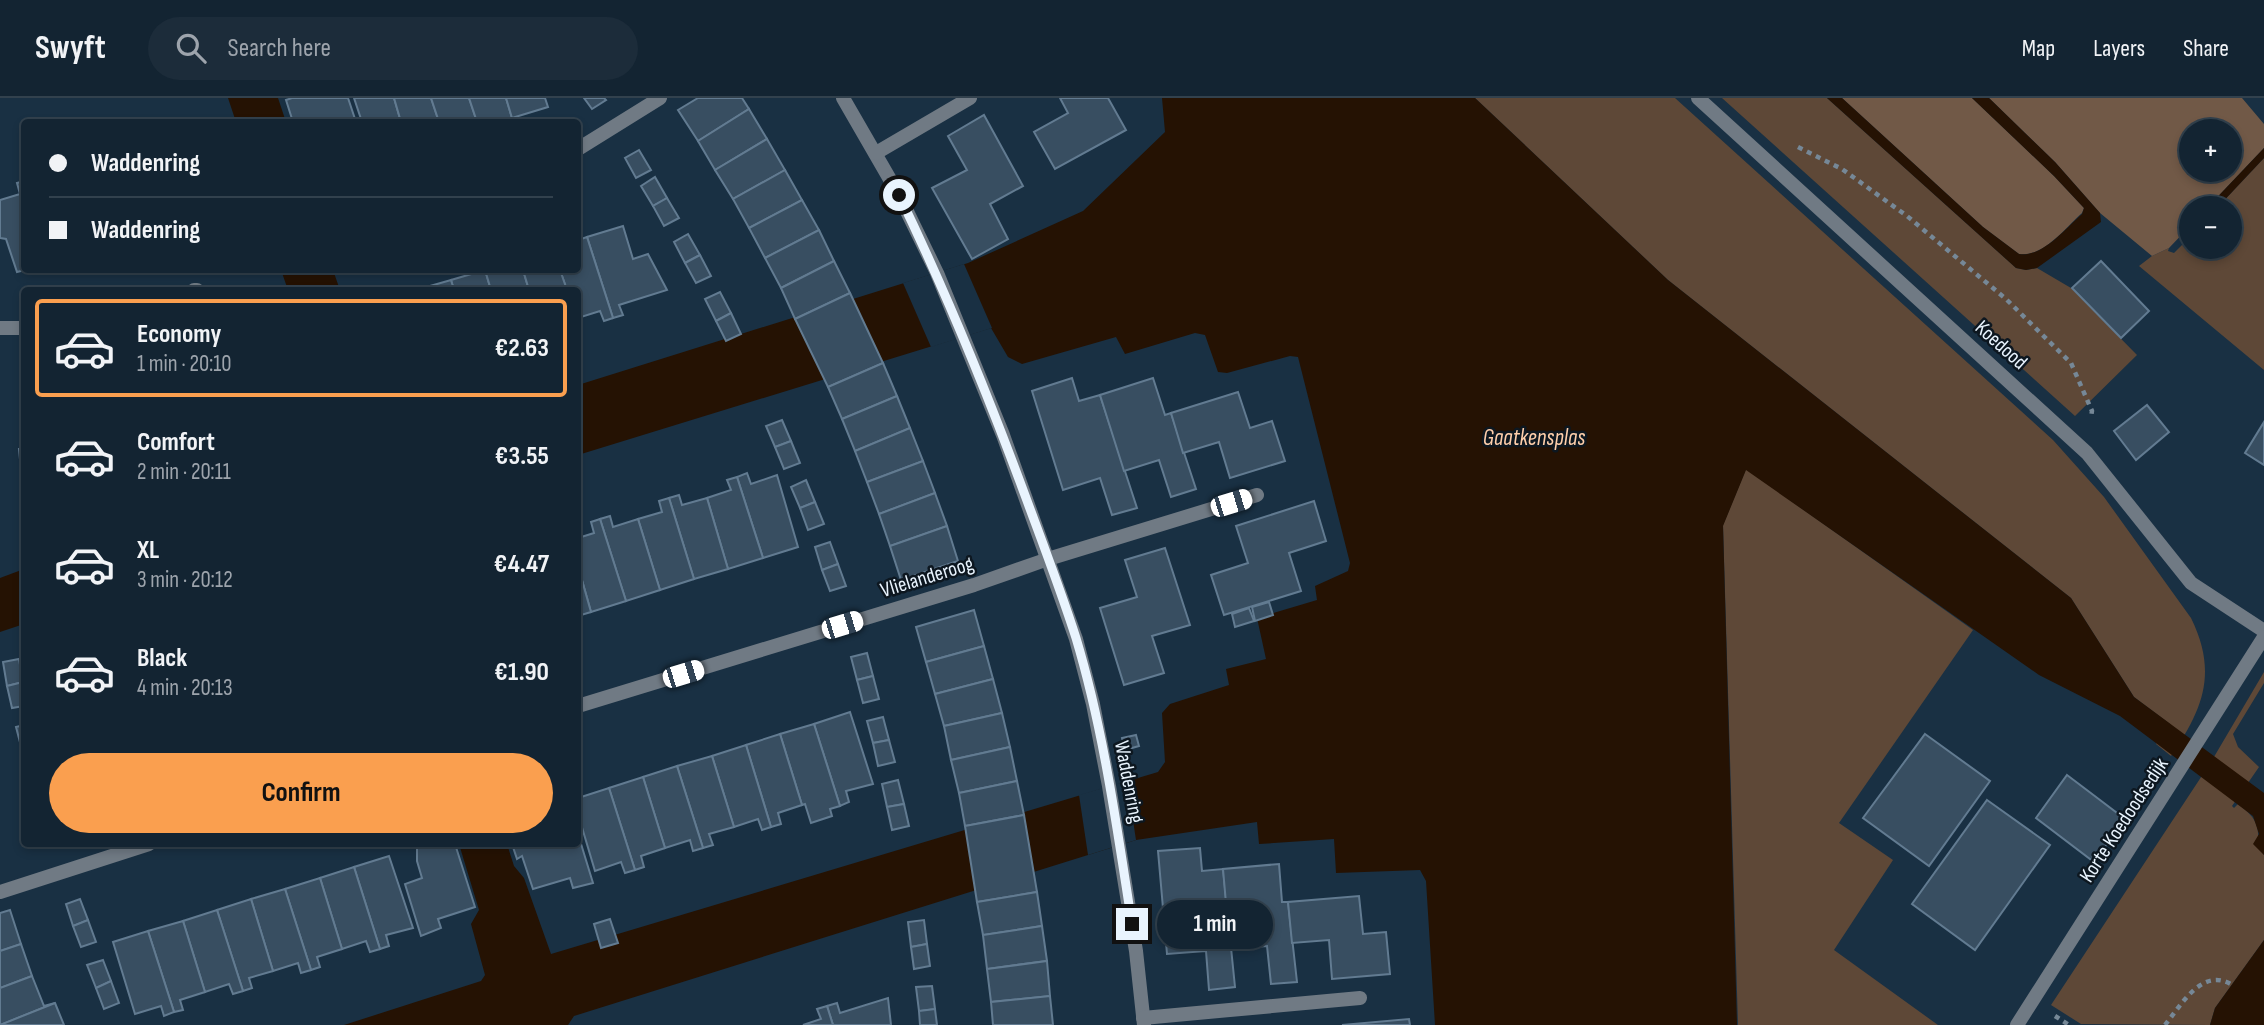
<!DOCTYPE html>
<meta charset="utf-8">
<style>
body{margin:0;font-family:"Sofia Sans Condensed",sans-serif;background:#1c2c3a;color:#f1f3f6;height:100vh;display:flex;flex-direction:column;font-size:26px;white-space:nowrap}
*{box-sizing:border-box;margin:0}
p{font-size:23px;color:#9da4ac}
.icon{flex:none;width:38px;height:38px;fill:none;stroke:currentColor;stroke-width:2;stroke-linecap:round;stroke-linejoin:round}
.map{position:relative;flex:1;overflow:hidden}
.panel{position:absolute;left:21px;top:189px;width:560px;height:560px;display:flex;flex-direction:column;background:#132432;border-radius:7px;box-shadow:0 4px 10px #0003,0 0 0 2px #32414d}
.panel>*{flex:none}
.hud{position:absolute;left:21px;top:21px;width:560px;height:154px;border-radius:7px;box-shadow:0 4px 10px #0003,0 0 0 2px #32414d;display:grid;align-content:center;height:154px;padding:0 28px;background:#132432}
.buttons{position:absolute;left:2179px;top:21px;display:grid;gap:14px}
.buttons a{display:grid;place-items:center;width:63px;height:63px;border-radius:50%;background:#132432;box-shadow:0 4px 10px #0003,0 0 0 2px #32414d;font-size:35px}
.end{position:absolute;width:32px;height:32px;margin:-16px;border:9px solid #e9f4fe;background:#111;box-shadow:0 0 0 4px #111}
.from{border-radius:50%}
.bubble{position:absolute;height:49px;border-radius:24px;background:#132432;box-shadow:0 4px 10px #0003,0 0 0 2px #32414d;font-size:23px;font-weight:700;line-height:49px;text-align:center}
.car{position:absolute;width:21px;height:42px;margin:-21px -10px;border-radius:9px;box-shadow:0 0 5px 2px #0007;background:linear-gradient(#fff 24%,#345 0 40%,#fff 0 76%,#345 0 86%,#fff 0)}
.hud b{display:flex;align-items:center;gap:24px;height:66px;font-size:26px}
.hud b+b{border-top:2px solid #32414d}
.hud i{width:18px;height:18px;background:#f1f3f6}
ul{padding:12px 0 0;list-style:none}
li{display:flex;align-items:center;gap:21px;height:98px;margin:0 14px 10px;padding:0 14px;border:4px solid transparent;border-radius:7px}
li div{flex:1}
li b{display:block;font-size:26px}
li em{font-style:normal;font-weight:700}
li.on{border-color:#fa9f4f}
li>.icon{width:63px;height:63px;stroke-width:1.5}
.primary-button{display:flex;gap:14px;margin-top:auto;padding:14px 28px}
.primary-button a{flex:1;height:80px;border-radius:42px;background:#fa9f4f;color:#111;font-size:28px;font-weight:700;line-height:80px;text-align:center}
header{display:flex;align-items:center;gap:42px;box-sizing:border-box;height:98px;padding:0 35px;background:#132432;border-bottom:2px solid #32414d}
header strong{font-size:33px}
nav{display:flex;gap:38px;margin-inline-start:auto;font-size:24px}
.search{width:490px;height:63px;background:#1c2c3a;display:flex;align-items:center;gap:18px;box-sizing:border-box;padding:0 24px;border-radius:38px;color:#9da4ac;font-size:26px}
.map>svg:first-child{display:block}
.green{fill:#5e4837}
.forest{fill:#715947;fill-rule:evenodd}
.water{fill:#251203}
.pier{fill:#193043}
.building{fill:#384e61;stroke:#627b91;stroke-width:2}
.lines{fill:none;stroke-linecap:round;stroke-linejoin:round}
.path{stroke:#768897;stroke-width:4.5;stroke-dasharray:5 5;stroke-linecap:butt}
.minor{stroke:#707a84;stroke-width:14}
.route{stroke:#e9f4fe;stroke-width:9}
.labels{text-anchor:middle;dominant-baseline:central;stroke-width:5;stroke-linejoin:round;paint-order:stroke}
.street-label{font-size:21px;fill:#e9f4fe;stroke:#0d1720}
.water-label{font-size:23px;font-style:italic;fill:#ffcfab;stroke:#0d1720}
</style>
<header>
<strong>Swyft</strong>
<div class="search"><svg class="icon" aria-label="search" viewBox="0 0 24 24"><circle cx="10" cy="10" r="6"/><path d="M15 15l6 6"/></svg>Search here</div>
<nav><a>Map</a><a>Layers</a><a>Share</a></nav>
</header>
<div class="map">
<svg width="2264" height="927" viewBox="0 0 2264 927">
<rect width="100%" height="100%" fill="#193043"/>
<!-- green -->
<g class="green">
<path d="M1475,0H1675L2053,342L2104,399L2191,520C2218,575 2203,611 2171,658L2156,646L2170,626L2134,599L2071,500L1668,182Z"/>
<path d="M1722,0H1827L2016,170L2026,172L2037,170L2071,190L2137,257L2075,318Z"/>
<path d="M2264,60V272L2139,168L2152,158L2169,150L2168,153L2174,155L2191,138V149H2230V110H2217Z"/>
<path d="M1746,371L1973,532L1839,725L1893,762L1834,852L1938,927H1738L1723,427Z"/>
<path d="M2264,574V585L2233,636L2238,649L2259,669L2232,708L2234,710L2238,706C2255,719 2260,726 2258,749L2264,757V842L2215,910L2210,927L2081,926L2051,907L2211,664Z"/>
</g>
<!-- forest -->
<g class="forest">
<path d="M1842,0H1972L2054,78L2084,110L2082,115C2066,129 2043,160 2019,156L1983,129Z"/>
<path d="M1989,0H2242L2264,26V50L2207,110H2191V127L2169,150L2152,158L2100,115L2055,64ZM2191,33H2230V72H2191Z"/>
</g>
<!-- water -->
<g class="water">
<path d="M228,0H278L286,24H236Z"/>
<path d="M1162,0H1475L1668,182L2071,500L2134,599L2264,695V757L2253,746L2259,736L2253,718L2120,618L2039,577L1746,372L1723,428L1737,927H1435L1426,783L1420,772L1336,775L1334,741L1259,746L1257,724L1136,742L574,918L568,927H344L481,883L485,877L471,826L479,812L459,746H507L514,768L524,780L551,856L1158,674L1165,664L1162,615L1170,606L1229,587L1226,571L1266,561L1257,520L1317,502L1315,488L1348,473L1350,465L1298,259L1290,258L1227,275L1218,274L1205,237L1195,235L1125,256L1116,239L1022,266L1008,259L991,230L578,357V287L968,165L1083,113L1165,34Z"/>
<path d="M1827,0H1842L1983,129L2019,156C2042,160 2066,130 2082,116L2084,110L2054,78L1972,0H1989L2055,64L2100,115L2101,124L2037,170L2026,172L2016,170Z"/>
<path d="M2264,50V60L2217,110H2207Z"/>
<path d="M281,172H333L340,192H288Z"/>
<path d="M24,471V526L0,534V480Z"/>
<path d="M2264,842V927H2210L2215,910Z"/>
</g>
<!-- pier -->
<g class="pier">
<path d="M964,166L992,230L931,249L903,185Z"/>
<path d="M1127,683L1136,742L1088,757L1079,697Z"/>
</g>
<!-- building -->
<g class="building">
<path d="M292,0H348L356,24H293L286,2Z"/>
<path d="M354,0H394L401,24H362Z"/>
<path d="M394,0H431L439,24H401Z"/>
<path d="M431,0H469L477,24H439Z"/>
<path d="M469,0H506L512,20L497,24H477Z"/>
<path d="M506,0H545L548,9L512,20Z"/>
<path d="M584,0H604L606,2L592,11Z"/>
<path d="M698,0H742L749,11L698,43L678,12Z"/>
<path d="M1060,0H1108L1126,32L1055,71L1034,34L1068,15Z"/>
<path d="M749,11L767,41L715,72L698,43Z"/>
<path d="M984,17L1023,88L990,106L1008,141L972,161L932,90L967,72L948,38Z"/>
<path d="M767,41L785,72L733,101L715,72Z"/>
<path d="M639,52L651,72L636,80L625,60Z"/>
<path d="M785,72L802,102L749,130L733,101Z"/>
<path d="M655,79L667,100L653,108L641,88Z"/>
<path d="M24,83L25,172L17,174L6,141L0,140V102L20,96L17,85Z"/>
<path d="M667,100L679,120L664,128L653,108Z"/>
<path d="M802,102L819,132L765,160L749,130Z"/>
<path d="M623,128L633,161L648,156L667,192L619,207L623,217L613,220L587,139Z"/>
<path d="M819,132L834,163L781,190L765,160Z"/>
<path d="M688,136L700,157L685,165L674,144Z"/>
<path d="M587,139L613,220L604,223L600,213L578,220V192H567L560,172H578V142Z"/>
<path d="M700,157L711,178L696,185L685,165Z"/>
<path d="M834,163L850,195L795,221L781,190Z"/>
<path d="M2101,163L2149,213L2121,240L2072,190Z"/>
<path d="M485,172L491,192H454L451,182Z"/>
<path d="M485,172H523L529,192H491Z"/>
<path d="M523,172H560L567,192H529Z"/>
<path d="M451,182L454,192H416Z"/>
<path d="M720,194L731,215L716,223L705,201Z"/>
<path d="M850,195L883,265L828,289L795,221Z"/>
<path d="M731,215L741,236L726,243L716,223Z"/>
<path d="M883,265L897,298L842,321L828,289Z"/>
<path d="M1072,280L1079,303L1100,297L1137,410L1112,417L1100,380L1063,392L1032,293Z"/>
<path d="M1153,280L1165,317L1171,315L1196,391L1171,399L1159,362L1124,373L1100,297Z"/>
<path d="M1238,294L1250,330L1272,323L1285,363L1230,380L1219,344L1183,355L1171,315Z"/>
<path d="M897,298L910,330L855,353L842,321Z"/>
<path d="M2147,307L2169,334L2136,362L2114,333Z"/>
<path d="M782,322L791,343L775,349L766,328Z"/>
<path d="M2264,324V367L2245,355Z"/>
<path d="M910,330L923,363L867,384L855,353Z"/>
<path d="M791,343L800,365L784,371L775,349Z"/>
<path d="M19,351H24V393H23Z"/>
<path d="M923,363L935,395L879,416L867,384Z"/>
<path d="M747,375L751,386L777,377L798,449L763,460L737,379Z"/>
<path d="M737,379L763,460L728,471L707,400L731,392L727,382Z"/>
<path d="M806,382L815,404L800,410L791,389Z"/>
<path d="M935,395L947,428L890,448L879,416Z"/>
<path d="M679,397L682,407L707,400L728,471L694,481L669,400Z"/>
<path d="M669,400L694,481L660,492L638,421L662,414L659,403Z"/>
<path d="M1314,403L1326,443L1289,455L1301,493L1224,517L1211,477L1248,465L1236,428Z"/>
<path d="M815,404L824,426L808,432L800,410Z"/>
<path d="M610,418L613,429L638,421L660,492L626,503L600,421Z"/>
<path d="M600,421L626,503L591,514L578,468V440L594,435L591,424Z"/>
<path d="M947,428L958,463L901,482L890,448Z"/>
<path d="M830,444L838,466L822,472L815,449Z"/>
<path d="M1165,450L1190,527L1152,538L1164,575L1124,587L1100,510L1137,499L1125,462Z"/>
<path d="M838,466L846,488L830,493L822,472Z"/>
<path d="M578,468L591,514L578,518Z"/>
<path d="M1269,504L1273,517L1255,523L1252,509Z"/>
<path d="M1249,510L1254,523L1235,529L1232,516Z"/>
<path d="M974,512L984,548L926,564L916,529Z"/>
<path d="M984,548L993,581L935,596L926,564Z"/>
<path d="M867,555L873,578L857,582L851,559Z"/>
<path d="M19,561L23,584L7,588L3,564Z"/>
<path d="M873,578L879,601L863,605L857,582Z"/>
<path d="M993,581L1002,615L944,628L935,596Z"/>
<path d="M23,584L24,608L12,610L7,588Z"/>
<path d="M850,614L873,686L846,693L849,704L840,708L814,626Z"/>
<path d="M1002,615L1010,649L951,662L944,628Z"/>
<path d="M883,619L889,642L873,645L867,623Z"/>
<path d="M814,626L840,708L830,711L832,718L811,725L805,706L802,707L780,636Z"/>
<path d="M24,627V651L22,652L16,629Z"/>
<path d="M780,636L802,707L778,715L781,726L771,729L746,647Z"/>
<path d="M1925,636L1990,683L1929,768L1863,720Z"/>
<path d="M1136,637L1139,648L1125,652L1122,640Z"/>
<path d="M889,642L895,664L878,668L873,645Z"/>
<path d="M746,647L771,729L762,732L758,721L734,729L712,658Z"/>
<path d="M1010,649L1017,683L959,695L951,662Z"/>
<path d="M712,658L734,729L709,736L713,747L703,750L677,668Z"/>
<path d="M677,668L703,750L693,753L690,742L665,750L643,679Z"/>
<path d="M2067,677L2125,721L2094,764L2036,720Z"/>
<path d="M643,679L665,750L641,758L644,769L635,772L609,690Z"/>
<path d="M898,682L904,706L887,709L882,686Z"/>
<path d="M1017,683L1024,717L965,728L959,695Z"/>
<path d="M609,690L635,772L625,775L621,764L595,773L578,716V700Z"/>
<path d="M1987,702L2050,747L1975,852L1912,806Z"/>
<path d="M904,706L909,728L892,732L887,709Z"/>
<path d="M1024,717L1037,794L977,804L965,728Z"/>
<path d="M578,736L593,785L573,790L570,780L533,791L522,758L517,761L512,746H578Z"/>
<path d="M417,746H455L475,809L438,821L441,830L421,838L405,786L422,780L417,763Z"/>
<path d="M1200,750L1202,773L1223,771L1235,889L1209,892L1206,853L1167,856L1158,753Z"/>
<path d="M389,758L413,830L386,837L389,848L380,851L354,769Z"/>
<path d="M1279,766L1282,804H1288L1297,884L1271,886L1267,848L1230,851L1223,771Z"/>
<path d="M354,769L380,851L370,854L366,843L342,851L320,780Z"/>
<path d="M320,780L342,851L317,859L320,869L311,872L285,791Z"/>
<path d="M285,791L311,872L301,875L298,865L273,873L251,801Z"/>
<path d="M1037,794L1042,828L983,837L977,804Z"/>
<path d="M1359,798L1363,836L1386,834L1390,876L1332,881L1329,842L1292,845L1288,804Z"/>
<path d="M80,801L88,822L73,828L66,806Z"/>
<path d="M251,801L273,873L249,880L252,890L243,893L217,812Z"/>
<path d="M10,812L21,846L0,853V815Z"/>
<path d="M217,812L243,893L233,896L229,886L205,894L183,823Z"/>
<path d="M610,821L618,845L601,850L594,826Z"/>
<path d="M88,822L96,844L81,849L73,828Z"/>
<path d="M924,822L927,846L911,849L908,824Z"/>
<path d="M183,823L205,894L180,902L183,912L174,914L148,833Z"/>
<path d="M1042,828L1047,863L987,871L983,837Z"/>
<path d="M148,833L174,914L164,918L161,908L135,916L113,844Z"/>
<path d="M21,846L32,878L0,890V853Z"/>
<path d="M927,846L930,868L914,871L911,849Z"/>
<path d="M103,862L111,883L96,890L87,867Z"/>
<path d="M1047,863L1050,898L991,904L987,871Z"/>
<path d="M32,878L44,908L55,905L0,927V890Z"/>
<path d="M111,883L119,905L104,911L96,890Z"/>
<path d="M932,888L935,911L919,913L916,889Z"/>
<path d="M1050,898L1053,927H993L991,904Z"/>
<path d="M888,900L891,927H833L827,908L837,905L840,915Z"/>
<path d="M55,905L64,927H0Z"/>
<path d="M827,908L833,927H803L821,921L817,911Z"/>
<path d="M935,911L937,927H920L919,913Z"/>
<path d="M1409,921L1410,927H1342Z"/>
</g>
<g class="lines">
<!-- path -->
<g class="path">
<path d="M1798,49L1842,71L1907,118L2006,201L2071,265L2092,313L2091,319"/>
<path d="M2055,918L2069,927"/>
<path d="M2165,927C2182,906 2203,867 2234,888"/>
</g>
<!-- minor -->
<g class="minor">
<path d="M843,0L899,97L937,175L1003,337L1076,541L1093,606L1109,688L1136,853L1144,927"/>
<path d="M1698,0L2087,355L2191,485L2264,533"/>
<path d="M578,51L660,0"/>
<path d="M876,55L970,0"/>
<path d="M194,192H197"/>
<path d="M0,230H24"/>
<path d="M578,608L974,487L1048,461L1257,397"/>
<path d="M0,794L149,746"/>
<path d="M1143,920L1360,900"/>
<path d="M2017,927L2264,539"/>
</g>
</g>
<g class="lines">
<!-- route -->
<path class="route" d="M899,97C947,196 988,297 1026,400C1043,446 1061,493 1076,540C1104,633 1117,731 1132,826"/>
</g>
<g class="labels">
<!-- street labels -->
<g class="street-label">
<text transform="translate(2001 247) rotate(42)">Koedood</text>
<text transform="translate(927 479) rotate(-17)">Vlielanderoog</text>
<text transform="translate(1129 684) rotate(79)">Waddenring</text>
<text transform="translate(2124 722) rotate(-57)">Korte Koedoodsedijk</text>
</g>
<!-- water labels -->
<g class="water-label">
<text x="1534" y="340">Gaatkensplas</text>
</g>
</g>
</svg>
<div class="buttons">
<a>+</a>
<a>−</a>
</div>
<i class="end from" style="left:899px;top:97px"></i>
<i class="end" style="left:1132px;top:826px"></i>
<div class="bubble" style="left:1157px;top:802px;width:116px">1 min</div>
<i class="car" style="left:1231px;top:405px;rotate:73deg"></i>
<i class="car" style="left:842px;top:527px;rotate:73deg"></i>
<i class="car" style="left:683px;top:576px;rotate:73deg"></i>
<div class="hud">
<b><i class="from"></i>Waddenring</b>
<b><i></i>Waddenring</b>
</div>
<section class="panel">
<ul>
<li class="on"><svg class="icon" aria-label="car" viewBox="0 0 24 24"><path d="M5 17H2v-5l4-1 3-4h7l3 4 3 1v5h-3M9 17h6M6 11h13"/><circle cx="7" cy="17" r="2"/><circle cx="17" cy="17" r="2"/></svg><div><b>Economy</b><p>1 min · 20:10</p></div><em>€2.63</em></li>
<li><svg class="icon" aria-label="car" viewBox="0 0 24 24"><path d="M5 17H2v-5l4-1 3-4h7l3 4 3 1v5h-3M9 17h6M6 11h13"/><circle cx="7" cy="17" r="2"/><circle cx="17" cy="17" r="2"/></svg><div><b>Comfort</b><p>2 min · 20:11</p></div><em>€3.55</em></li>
<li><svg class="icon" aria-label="car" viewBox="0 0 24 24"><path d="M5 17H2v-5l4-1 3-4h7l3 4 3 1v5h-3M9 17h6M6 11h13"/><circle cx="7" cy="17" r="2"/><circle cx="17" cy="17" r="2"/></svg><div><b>XL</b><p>3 min · 20:12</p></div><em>€4.47</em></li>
<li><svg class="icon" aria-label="car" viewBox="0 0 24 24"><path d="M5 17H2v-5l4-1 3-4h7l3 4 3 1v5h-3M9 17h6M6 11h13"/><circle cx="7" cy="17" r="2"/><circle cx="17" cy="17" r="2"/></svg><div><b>Black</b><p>4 min · 20:13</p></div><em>€1.90</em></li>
</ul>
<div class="primary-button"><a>Confirm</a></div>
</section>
</div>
